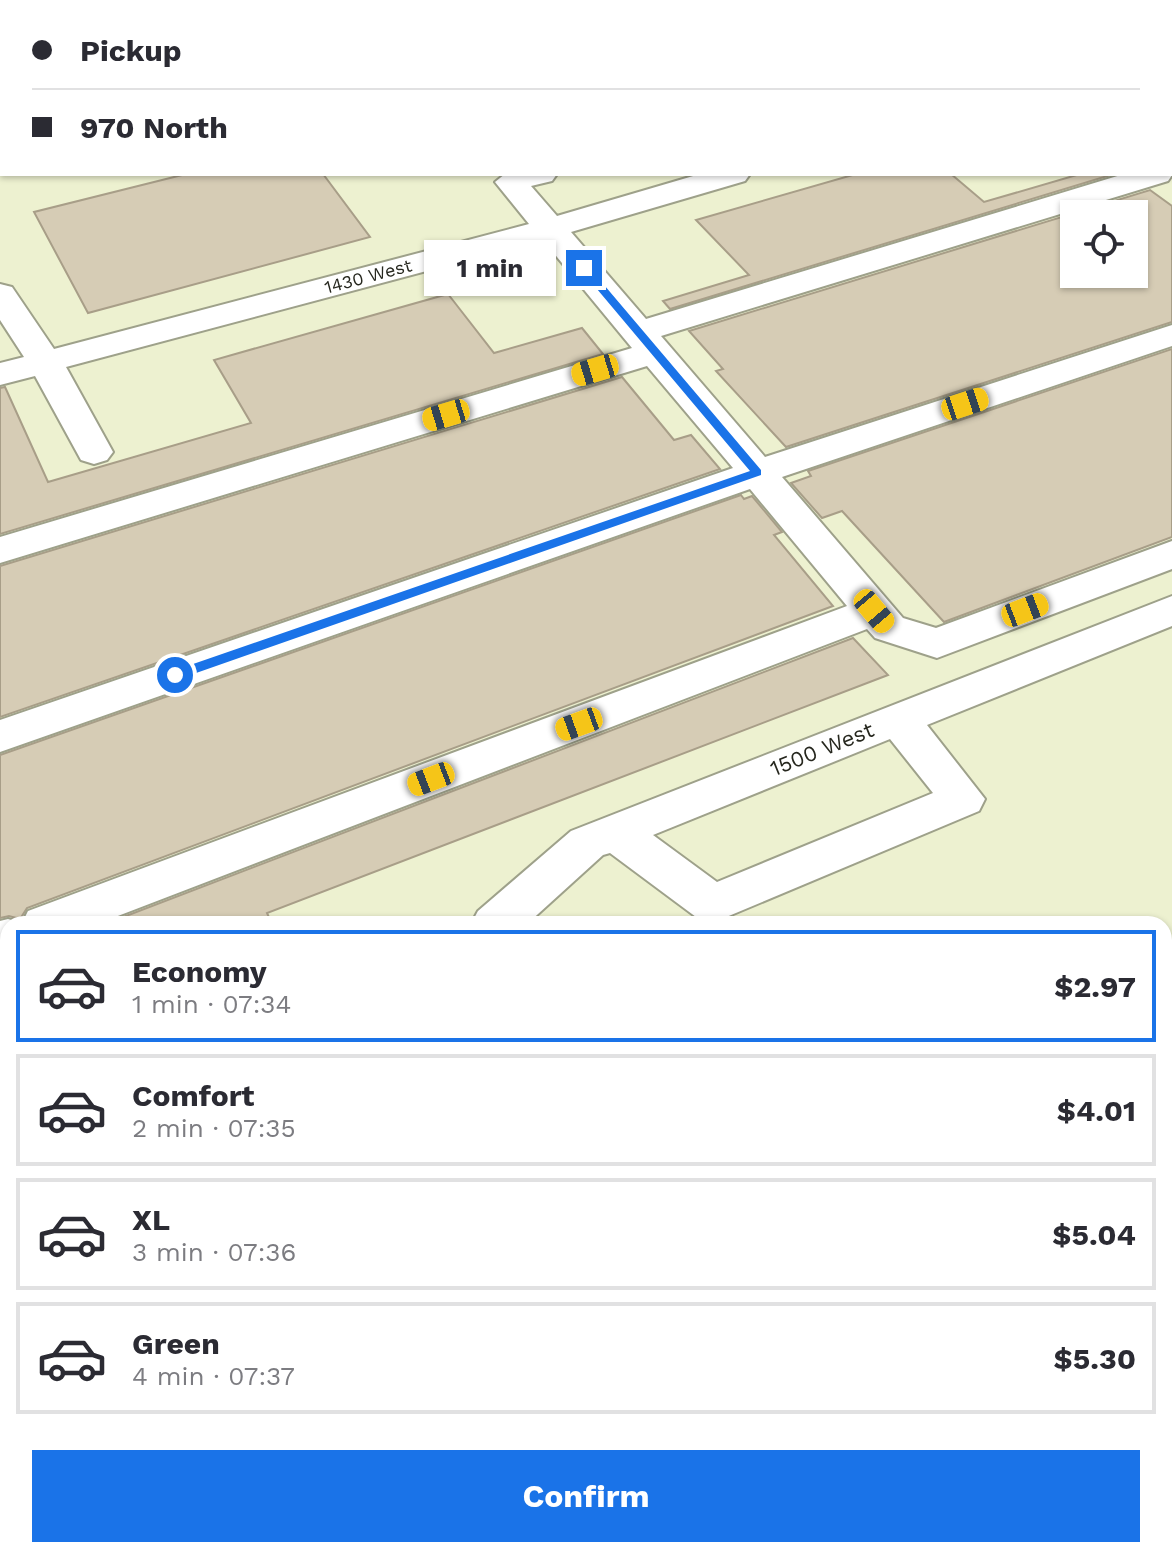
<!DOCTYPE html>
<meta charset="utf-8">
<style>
body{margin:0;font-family:"Work Sans",sans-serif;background:#f2f2f3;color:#2b2b33;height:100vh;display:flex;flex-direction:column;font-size:30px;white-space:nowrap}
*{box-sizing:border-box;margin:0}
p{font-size:26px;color:#7c7c81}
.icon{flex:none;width:44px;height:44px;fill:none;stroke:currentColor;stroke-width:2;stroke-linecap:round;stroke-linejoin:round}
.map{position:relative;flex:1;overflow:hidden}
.panel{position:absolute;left:0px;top:916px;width:1172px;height:642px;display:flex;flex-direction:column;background:#fff;border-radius:24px 24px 0 0;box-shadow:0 2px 6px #0004}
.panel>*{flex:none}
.top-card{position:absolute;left:0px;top:0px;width:1172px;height:176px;box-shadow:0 2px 6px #0004;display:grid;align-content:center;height:176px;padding:0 32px;background:#fff}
.fabs{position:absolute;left:1060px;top:200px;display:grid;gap:16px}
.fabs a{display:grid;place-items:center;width:88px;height:88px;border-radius:0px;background:#fff;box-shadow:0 2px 6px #0004;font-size:40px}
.end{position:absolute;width:36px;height:36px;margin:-18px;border:10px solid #1a73e8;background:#fff;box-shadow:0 0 0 4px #fff}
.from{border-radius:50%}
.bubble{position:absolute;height:56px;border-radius:0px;background:#fff;box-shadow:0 2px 6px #0004;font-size:26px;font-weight:700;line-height:56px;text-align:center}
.car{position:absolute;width:24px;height:48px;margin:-24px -12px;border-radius:10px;box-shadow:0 0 6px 2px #0007;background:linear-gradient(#f5c518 24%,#345 0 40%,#f5c518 0 76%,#345 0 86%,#f5c518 0)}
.top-card b{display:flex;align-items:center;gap:28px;height:76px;font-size:30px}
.top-card b+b{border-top:2px solid #e1e1e2}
.top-card i{width:20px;height:20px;background:#2b2b33}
ul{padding:14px 0 0;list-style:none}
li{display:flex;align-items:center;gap:24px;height:112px;margin:0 16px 12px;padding:0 16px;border:4px solid #e1e1e2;border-radius:0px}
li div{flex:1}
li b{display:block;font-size:30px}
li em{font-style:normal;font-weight:700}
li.current{border-color:#1a73e8}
li>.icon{width:72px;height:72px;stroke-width:1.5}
.button{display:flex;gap:16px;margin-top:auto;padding:16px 32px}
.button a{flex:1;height:92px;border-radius:0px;background:#1a73e8;color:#fff;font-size:32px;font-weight:700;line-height:92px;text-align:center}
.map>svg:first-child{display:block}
.built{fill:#edf1d0;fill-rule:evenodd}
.building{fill:#d6ccb5;stroke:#a89e88;stroke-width:2;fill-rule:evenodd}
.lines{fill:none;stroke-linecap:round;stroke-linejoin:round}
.minor-casing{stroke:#9ea18a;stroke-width:4}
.minor{fill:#fff;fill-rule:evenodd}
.route{fill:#1a73e8}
.labels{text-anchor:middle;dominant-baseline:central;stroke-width:6;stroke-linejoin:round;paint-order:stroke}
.far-street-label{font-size:18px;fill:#26271e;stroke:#fff}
.street-label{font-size:22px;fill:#26271e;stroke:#fff}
</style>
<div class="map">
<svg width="1172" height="1557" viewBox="0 0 1172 1557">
<rect width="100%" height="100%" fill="#f9fde4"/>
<!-- built -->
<path class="built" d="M0,0H1172V1557H0ZM2,2H1170V174H2ZM1074,214H1134V274H1074ZM8,924H1164V1550H8Z"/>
<!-- building -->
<g class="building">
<path d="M186,174H323L370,237L88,313L34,212Z"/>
<path d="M856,174H951L984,202L1080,174H1114L670,309L663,301L749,275L696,220Z"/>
<path d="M1150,190L1172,206V322L786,447L716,371L723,369L689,331ZM1074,214H1134V274H1074Z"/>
<path d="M448,294L494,353L582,328L603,354L0,534V388L5,387L48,482L251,423L214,360Z"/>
<path d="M1172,349V537L944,622L842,511L822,518L791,483L811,476L808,471Z"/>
<path d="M622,377L674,440L691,435L720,469L0,717V566Z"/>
<path d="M741,495L744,499L752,496L782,532L774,535L833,606L27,908L20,919L9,916L0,918V755Z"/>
<path d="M853,638L888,675L267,913L272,924H105Z"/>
</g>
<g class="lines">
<defs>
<g id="minor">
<path d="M60,0H106L58,2Z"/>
<path d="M2,47V65L0,66V48Z"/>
<rect x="1170" y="54" width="2" height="18"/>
<path d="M1170,86L1172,87V105L1170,104Z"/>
<path d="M1170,170L1172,175L1168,181L661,336L765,457L1172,325V346L782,477L903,618L936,628L1172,541V569L937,658L875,638L867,629L97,924H8V958L0,960V921L8,919L22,923L28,911L847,606L750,489L0,752V720L733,468L647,366L0,563V537L632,348L543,240L66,367L113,452L107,460L94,464L81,460L35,376L0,385V363L24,357L0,320V284L12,287L54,349L529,224L495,182L505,174H557L552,181L531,186L557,216L700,174H750L745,181L571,232L646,319L1124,174H1170Z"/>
<path d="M1172,596V626L927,725L985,799L979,811L712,923L696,917L610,853L603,855L527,924H471L478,911L571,831ZM890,739L933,793L717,882L653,835Z"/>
<path d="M8,1147V1193L0,1196V1150Z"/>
<path d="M653,1550H714L717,1557H656Z"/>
</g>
</defs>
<!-- minor casing -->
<use href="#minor" class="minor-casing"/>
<!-- minor -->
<use href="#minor" class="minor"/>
</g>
<!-- route -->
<path class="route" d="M581,266H588L761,470V475L179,679H170V672L750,471L581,270Z"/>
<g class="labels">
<!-- far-street labels -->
<g class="far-street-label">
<text transform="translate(368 276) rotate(-15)">1430 West</text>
</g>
<!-- street labels -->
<g class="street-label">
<text transform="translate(822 749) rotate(-22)">1500 West</text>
</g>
</g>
</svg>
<div class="fabs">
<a><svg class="icon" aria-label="locate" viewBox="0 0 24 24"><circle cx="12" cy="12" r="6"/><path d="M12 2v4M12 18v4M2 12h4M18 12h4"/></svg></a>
</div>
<i class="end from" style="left:175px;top:675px"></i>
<i class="end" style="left:584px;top:268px"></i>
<div class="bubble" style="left:424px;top:240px;width:132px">1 min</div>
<i class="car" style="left:595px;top:370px;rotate:253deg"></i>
<i class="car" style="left:965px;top:404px;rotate:72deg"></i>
<i class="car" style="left:446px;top:415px;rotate:253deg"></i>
<i class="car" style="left:1025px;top:610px;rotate:69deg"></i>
<i class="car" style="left:874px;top:611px;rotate:140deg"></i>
<i class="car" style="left:579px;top:724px;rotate:250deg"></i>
<i class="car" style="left:431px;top:779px;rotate:249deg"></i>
<div class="top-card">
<b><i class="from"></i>Pickup</b>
<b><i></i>970 North</b>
</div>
<section class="panel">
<ul>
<li class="current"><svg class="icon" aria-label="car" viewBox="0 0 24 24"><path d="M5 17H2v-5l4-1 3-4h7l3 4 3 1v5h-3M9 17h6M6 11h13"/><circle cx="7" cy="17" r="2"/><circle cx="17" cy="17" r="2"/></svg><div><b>Economy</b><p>1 min · 07:34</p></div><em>$2.97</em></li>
<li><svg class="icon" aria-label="car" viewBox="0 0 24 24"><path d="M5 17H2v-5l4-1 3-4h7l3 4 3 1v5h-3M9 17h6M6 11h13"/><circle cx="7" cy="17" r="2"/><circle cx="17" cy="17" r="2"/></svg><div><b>Comfort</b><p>2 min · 07:35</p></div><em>$4.01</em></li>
<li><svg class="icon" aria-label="car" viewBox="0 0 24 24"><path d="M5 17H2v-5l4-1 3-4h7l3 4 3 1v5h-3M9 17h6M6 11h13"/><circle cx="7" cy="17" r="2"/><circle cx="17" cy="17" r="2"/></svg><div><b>XL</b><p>3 min · 07:36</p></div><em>$5.04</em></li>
<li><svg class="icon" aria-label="car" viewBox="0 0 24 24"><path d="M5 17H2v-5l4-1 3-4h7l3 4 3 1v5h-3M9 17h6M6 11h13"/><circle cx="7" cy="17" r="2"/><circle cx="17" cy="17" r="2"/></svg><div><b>Green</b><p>4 min · 07:37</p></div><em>$5.30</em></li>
</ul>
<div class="button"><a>Confirm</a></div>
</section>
</div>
